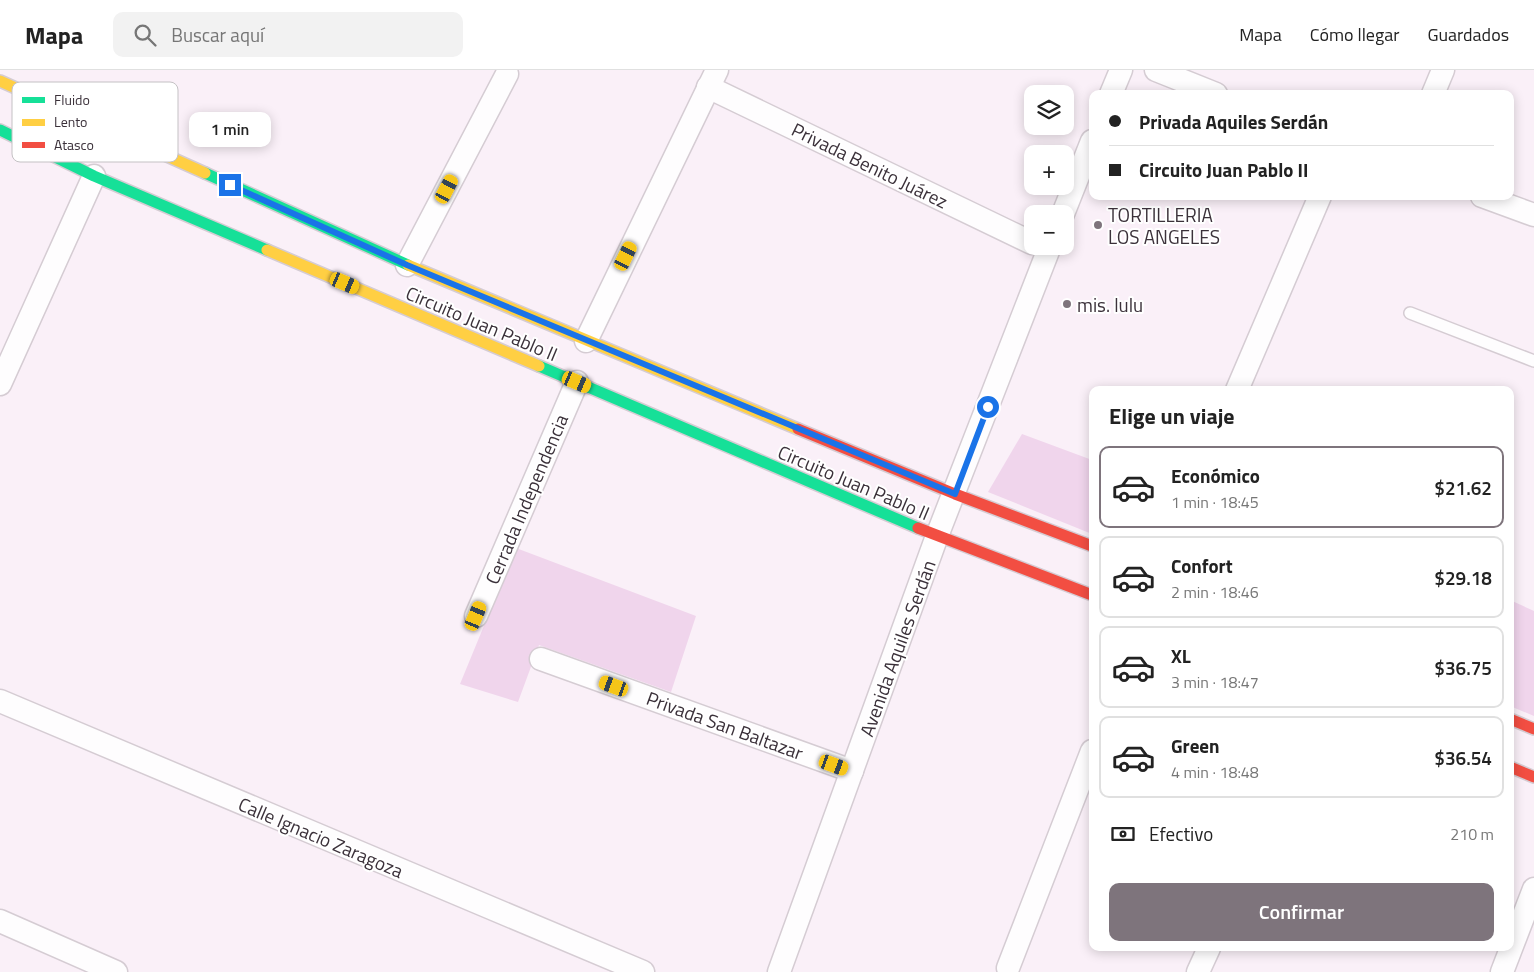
<!DOCTYPE html>
<html lang="es">
<meta charset="utf-8">
<style>
body{margin:0;font-family:"Titillium Web",sans-serif;background:#f2f2f2;color:#222;height:100vh;display:flex;flex-direction:column;font-size:19px;white-space:nowrap}
*{box-sizing:border-box;margin:0}
p{font-size:16px;color:#767676}
.icon{flex:none;width:28px;height:28px;fill:none;stroke:currentColor;stroke-width:2;stroke-linecap:round;stroke-linejoin:round}
.map{position:relative;flex:1;overflow:hidden}
.sheet{position:absolute;left:1089px;top:316px;width:425px;height:565px;display:flex;flex-direction:column;background:#fff;border-radius:10px;box-shadow:0 2px 12px #0003}
.sheet>*{flex:none}
.banner{position:absolute;left:1089px;top:20px;width:425px;height:110px;border-radius:10px;box-shadow:0 2px 12px #0003;display:grid;align-content:center;height:110px;padding:0 20px;background:#fff}
.buttons{position:absolute;left:1024px;top:15px;display:grid;gap:10px}
.buttons a{display:grid;place-items:center;width:50px;height:50px;border-radius:10px;background:#fff;box-shadow:0 2px 12px #0003;font-size:25px}
.end{position:absolute;width:22px;height:22px;margin:-11px;border:6px solid #1a73e8;background:#fff;box-shadow:0 0 0 2px #fff}
.from{border-radius:50%}
.bubble{position:absolute;height:35px;border-radius:10px;background:#fff;box-shadow:0 2px 12px #0003;font-size:16px;font-weight:600;line-height:35px;text-align:center}
.car{position:absolute;width:15px;height:30px;margin:-15px -8px;border-radius:6px;box-shadow:0 0 4px 1px #0007;background:linear-gradient(#f5c518 24%,#345 0 40%,#f5c518 0 76%,#345 0 86%,#f5c518 0)}
.banner b{display:flex;align-items:center;gap:18px;height:48px;font-size:19px}
.banner b+b{border-top:1px solid #e0e0e0}
.banner i{width:12px;height:12px;background:#222}
ul{padding:0;list-style:none}
li{display:flex;align-items:center;gap:15px;height:82px;margin:0 10px 8px;padding:0 10px;border:2px solid #e0e0e0;border-radius:10px}
li div{flex:1}
li b{display:block;font-size:19px}
li em{font-style:normal;font-weight:600}
li.on{border-color:#7e747c}
li>.icon{width:45px;height:45px;stroke-width:1.5}
h2{padding:0 20px;font-size:22px;line-height:60px}
.pay{display:flex;align-items:center;gap:12px;height:55px;padding:0 20px;font-size:19px}
.pay p{margin-inline-start:auto}
.action{display:flex;gap:10px;margin-top:auto;padding:10px 20px}
.action a{flex:1;height:58px;border-radius:10px;background:#7e747c;color:#fff;font-size:20px;font-weight:600;line-height:58px;text-align:center}
header{display:flex;align-items:center;gap:30px;box-sizing:border-box;height:70px;padding:0 25px;background:#fff;border-bottom:1px solid #e0e0e0}
header strong{font-size:24px}
nav{display:flex;gap:28px;margin-inline-start:auto;font-size:18px}
.search{width:350px;height:45px;background:#f2f2f2;display:flex;align-items:center;gap:12px;box-sizing:border-box;padding:0 18px;border-radius:10px;color:#767676;font-size:19px}
.map>svg:first-child{display:block}
.green{fill:#f0d5ec}
.lines{fill:none;stroke-linecap:round;stroke-linejoin:round}
.lane-casing{stroke:#d5ccd3;stroke-width:14}
.street-casing{stroke:#d5ccd3;stroke-width:25}
.fast-casing{stroke:#d5ccd3;stroke-width:14}
.slow-casing{stroke:#d5ccd3;stroke-width:14}
.jam-casing{stroke:#d5ccd3;stroke-width:14}
.lane{stroke:#fefdfe;stroke-width:11}
.street{stroke:#fefdfe;stroke-width:22}
.fast{stroke:#16e098;stroke-width:11}
.slow{stroke:#ffcf43;stroke-width:11}
.jam{stroke:#f24e42;stroke-width:11}
.route{stroke:#1a73e8;stroke-width:6}
.poi-dot{fill:#7e747c;stroke:#fff;stroke-width:2}
.labels{text-anchor:middle;dominant-baseline:central;stroke-width:4;stroke-linejoin:round;paint-order:stroke}
.street-label{font-size:19px;fill:#3b313a;stroke:#fff}
.poi-label{font-size:19px;fill:#3b313a;stroke:#fff;text-anchor:start}
.key{fill:#fff;stroke:#c4c1c4;stroke-width:1}
.key-label{font-size:14px;fill:#3b313a}
</style>
<header>
<strong>Mapa</strong>
<div class="search"><svg class="icon" aria-label="search" viewBox="0 0 24 24"><circle cx="10" cy="10" r="6"/><path d="M15 15l6 6"/></svg>Buscar aquí</div>
<nav><a>Mapa</a><a>Cómo llegar</a><a>Guardados</a></nav>
</header>
<div class="map">
<svg width="1534" height="902" viewBox="0 0 1534 902">
<rect width="100%" height="100%" fill="#faf0f8"/>
<!-- green -->
<g class="green">
<path d="M1022,364L1092,390V464L988,422Z"/>
<path d="M516,478L696,546L671,622L539,575L518,632L460,614Z"/>
<path d="M1510,530L1534,541V646L1510,636Z"/>
</g>
<g class="lines">
<defs>
<path id="lane" d="M1410,243L1534,291"/>
<g id="street">
<path d="M1156,0L1216,24"/>
<path d="M708,17L1032,173"/>
<path d="M1111,24L1121,0"/>
<path d="M1433,24L1443,0"/>
<path d="M1482,126L1534,145"/>
<path d="M1063,144L1092,71"/>
<path d="M407,195L507,4"/>
<path d="M586,271L717,0"/>
<path d="M0,314L94,106"/>
<path d="M1237,320L1320,126"/>
<path d="M476,546L577,312"/>
<path d="M541,589L852,701"/>
<path d="M0,631L643,902"/>
<path d="M0,851L116,902"/>
<path d="M1008,898L1092,681"/>
<path d="M779,902L937,466L1050,176"/>
<path d="M1198,902L1209,878"/>
<path d="M1502,902L1534,819"/>
</g>
<g id="fast">
<path d="M0,60L94,106L267,180"/>
<path d="M205,103L408,195"/>
<path d="M539,296L918,458"/>
</g>
<g id="slow">
<path d="M0,11L205,103"/>
<path d="M267,180L539,296"/>
<path d="M408,195L798,359"/>
</g>
<g id="jam">
<path d="M798,359L955,424L1092,476"/>
<path d="M918,458L1092,525"/>
<path d="M1510,649L1534,659"/>
<path d="M1510,697L1534,707"/>
</g>
</defs>
<!-- lane casing -->
<use href="#lane" class="lane-casing"/>
<!-- street casing -->
<use href="#street" class="street-casing"/>
<!-- fast casing -->
<use href="#fast" class="fast-casing"/>
<!-- slow casing -->
<use href="#slow" class="slow-casing"/>
<!-- jam casing -->
<use href="#jam" class="jam-casing"/>
<!-- lane -->
<use href="#lane" class="lane"/>
<!-- street -->
<use href="#street" class="street"/>
<!-- fast -->
<use href="#fast" class="fast"/>
<!-- slow -->
<use href="#slow" class="slow"/>
<!-- jam -->
<use href="#jam" class="jam"/>
</g>
<g class="lines">
<!-- route -->
<path class="route" d="M230,115L407,195L955,424L988,337"/>
</g>
<!-- markers -->
<g class="poi-dot">
<circle cx="1098" cy="155" r="5"/>
<circle cx="1067" cy="234" r="5"/>
</g>
<g class="labels">
<!-- street labels -->
<g class="street-label">
<text transform="translate(870 95) rotate(26)">Privada Benito Juárez</text>
<text transform="translate(482 253) rotate(23)">Circuito Juan Pablo II</text>
<text transform="translate(854 412) rotate(23)">Circuito Juan Pablo II</text>
<text transform="translate(526 429) rotate(-67)">Cerrada Independencia</text>
<text transform="translate(897 578) rotate(-70)">Avenida Aquiles Serdán</text>
<text transform="translate(725 655) rotate(20)">Privada San Baltazar</text>
<text transform="translate(321 767) rotate(23)">Calle Ignacio Zaragoza</text>
</g>
<!-- poi labels -->
<g class="poi-label">
<text x="1108" y="144">TORTILLERIA<tspan x="1108" dy="22">LOS ANGELES</tspan></text>
<text x="1077" y="234">mis. lulu</text>
</g>
</g>
<!-- legend -->
<rect x="12" y="12" width="166" height="80" rx="8" class="key"/>
<rect x="22" y="27" width="23" height="6" fill="#16e098"/>
<rect x="22" y="49" width="23" height="7" fill="#ffcf43"/>
<rect x="22" y="72" width="23" height="6" fill="#f24e42"/>
<g class="key-label">
<text x="54" y="35">Fluido</text>
<text x="54" y="57">Lento</text>
<text x="54" y="80">Atasco</text>
</g>
</svg>
<div class="buttons">
<a><svg class="icon" aria-label="layers" viewBox="0 0 24 24"><path d="M12 4l9 5-9 5-9-5zM3 14l9 5 9-5"/></svg></a>
<a>+</a>
<a>−</a>
</div>
<i class="end from" style="left:988px;top:337px"></i>
<i class="end" style="left:230px;top:115px"></i>
<div class="bubble" style="left:189px;top:42px;width:82px">1 min</div>
<i class="car" style="left:447px;top:119px;rotate:28deg"></i>
<i class="car" style="left:626px;top:186px;rotate:26deg"></i>
<i class="car" style="left:345px;top:213px;rotate:113deg"></i>
<i class="car" style="left:577px;top:312px;rotate:113deg"></i>
<i class="car" style="left:476px;top:546px;rotate:23deg"></i>
<i class="car" style="left:614px;top:616px;rotate:290deg"></i>
<i class="car" style="left:834px;top:695px;rotate:110deg"></i>
<div class="banner">
<b><i class="from"></i>Privada Aquiles Serdán</b>
<b><i></i>Circuito Juan Pablo II</b>
</div>
<section class="sheet">
<h2>Elige un viaje</h2>
<ul>
<li class="on"><svg class="icon" aria-label="car" viewBox="0 0 24 24"><path d="M5 17H2v-5l4-1 3-4h7l3 4 3 1v5h-3M9 17h6M6 11h13"/><circle cx="7" cy="17" r="2"/><circle cx="17" cy="17" r="2"/></svg><div><b>Económico</b><p>1 min · 18:45</p></div><em>$21.62</em></li>
<li><svg class="icon" aria-label="car" viewBox="0 0 24 24"><path d="M5 17H2v-5l4-1 3-4h7l3 4 3 1v5h-3M9 17h6M6 11h13"/><circle cx="7" cy="17" r="2"/><circle cx="17" cy="17" r="2"/></svg><div><b>Confort</b><p>2 min · 18:46</p></div><em>$29.18</em></li>
<li><svg class="icon" aria-label="car" viewBox="0 0 24 24"><path d="M5 17H2v-5l4-1 3-4h7l3 4 3 1v5h-3M9 17h6M6 11h13"/><circle cx="7" cy="17" r="2"/><circle cx="17" cy="17" r="2"/></svg><div><b>XL</b><p>3 min · 18:47</p></div><em>$36.75</em></li>
<li><svg class="icon" aria-label="car" viewBox="0 0 24 24"><path d="M5 17H2v-5l4-1 3-4h7l3 4 3 1v5h-3M9 17h6M6 11h13"/><circle cx="7" cy="17" r="2"/><circle cx="17" cy="17" r="2"/></svg><div><b>Green</b><p>4 min · 18:48</p></div><em>$36.54</em></li>
</ul>
<div class="pay"><svg class="icon" aria-label="cash" viewBox="0 0 24 24"><path d="M3 7h18v10H3z"/><circle cx="12" cy="12" r="2"/></svg>Efectivo<p>210 m</p></div>
<div class="action"><a>Confirmar</a></div>
</section>
</div>
